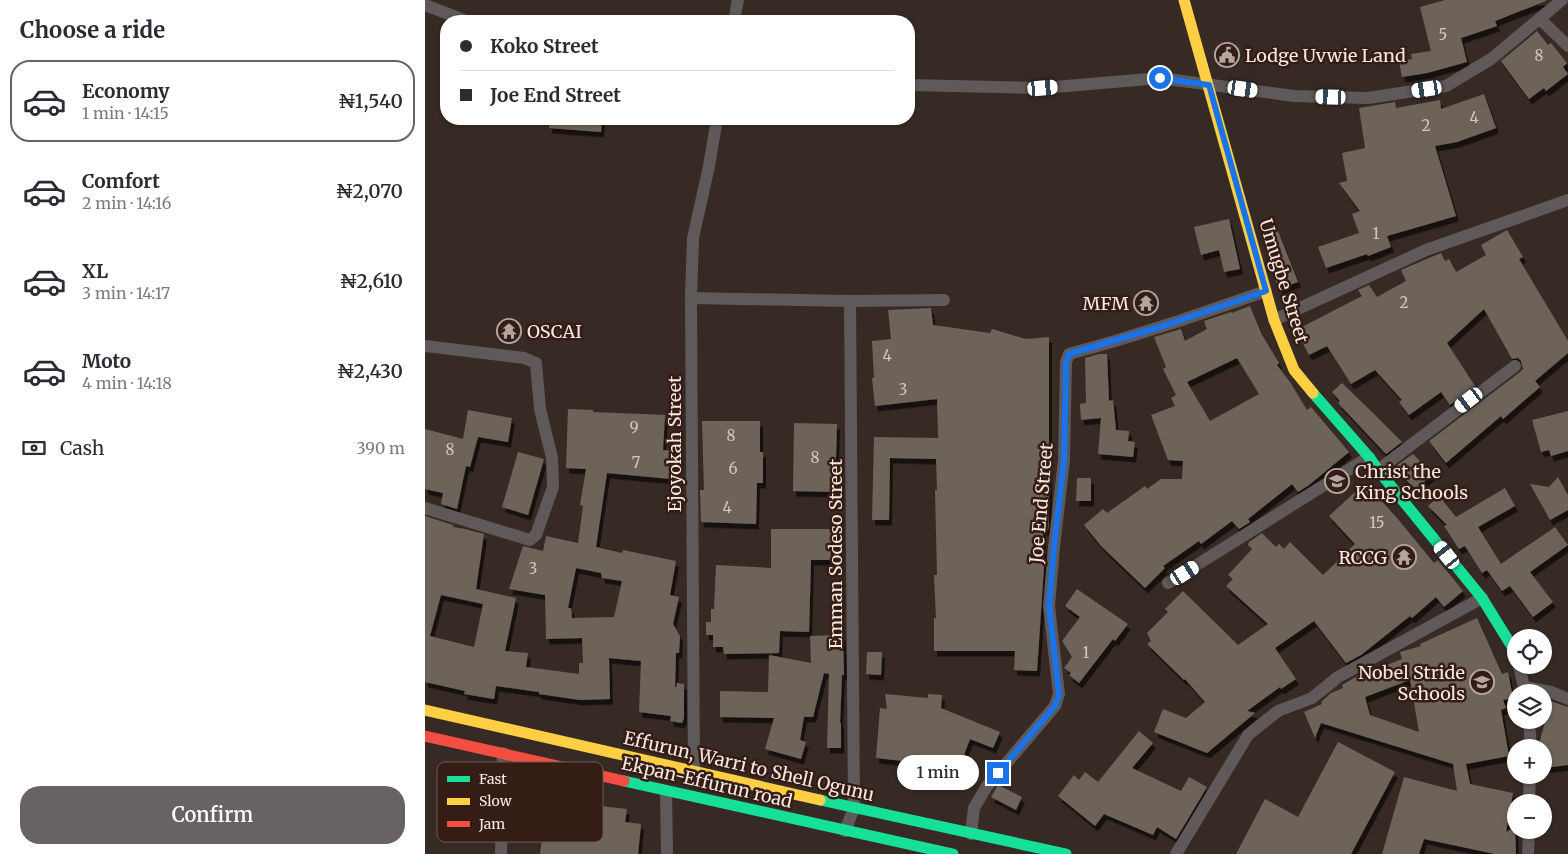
<!DOCTYPE html>
<meta charset="utf-8">
<style>
body{margin:0;font-family:Merriweather,serif;background:#f2f2f3;color:#2b2b33;height:100vh;display:flex;flex-direction:column;font-size:19px;white-space:nowrap}
*{box-sizing:border-box;margin:0}
p{font-size:16px;color:#7c7c81}
.icon{flex:none;width:28px;height:28px;fill:none;stroke:currentColor;stroke-width:2;stroke-linecap:round;stroke-linejoin:round}
.map{position:relative;flex:1;overflow:hidden}
.panel{display:flex;flex-direction:column;background:#fff;width:425px}
.panel>*{flex:none}
.guide{position:absolute;left:15px;top:15px;width:475px;height:110px;border-radius:20px;box-shadow:0 1px 4px #0004;display:grid;align-content:center;height:110px;padding:0 20px;background:#fff}
.buttons{position:absolute;left:1082px;top:629px;display:grid;gap:10px}
.buttons a{display:grid;place-items:center;width:45px;height:45px;border-radius:50%;background:#fff;box-shadow:0 1px 4px #0004;font-size:25px}
.end{position:absolute;width:22px;height:22px;margin:-11px;border:6px solid #1a73e8;background:#fff;box-shadow:0 0 0 2px #fff}
.from{border-radius:50%}
.bubble{position:absolute;height:35px;border-radius:18px;background:#fff;box-shadow:0 1px 4px #0004;font-size:16px;font-weight:600;line-height:35px;text-align:center}
.car{position:absolute;width:15px;height:30px;margin:-15px -8px;border-radius:6px;box-shadow:0 0 4px 1px #0007;background:linear-gradient(#fff 24%,#345 0 40%,#fff 0 76%,#345 0 86%,#fff 0)}
.guide b{display:flex;align-items:center;gap:18px;height:48px;font-size:19px}
.guide b+b{border-top:1px solid #e1e1e2}
.guide i{width:12px;height:12px;background:#2b2b33}
ul{padding:0;list-style:none}
li{display:flex;align-items:center;gap:15px;height:82px;margin:0 10px 8px;padding:0 10px;border:2px solid transparent;border-radius:20px}
li div{flex:1}
li b{display:block;font-size:19px}
li em{font-style:normal;font-weight:600}
li.current{border-color:#696264}
li>.icon{width:45px;height:45px;stroke-width:1.5}
h2{padding:0 20px;font-size:22px;line-height:60px}
.pay{display:flex;align-items:center;gap:12px;height:55px;padding:0 20px;font-size:19px}
.pay p{margin-inline-start:auto}
.action{display:flex;gap:10px;margin-top:auto;padding:10px 20px}
.action a{flex:1;height:58px;border-radius:20px;background:#696264;color:#fff;font-size:20px;font-weight:600;line-height:58px;text-align:center}
main{display:flex;flex:1;min-height:0}
.map>svg:first-child{display:block}
.building{fill:#6d6359;fill-rule:evenodd;filter:url(#shadow)}
.lines{fill:none;stroke-linecap:round;stroke-linejoin:round}
.street{stroke:#5f5959;stroke-width:12}
.fast{stroke:#16e098;stroke-width:11}
.slow{stroke:#ffcf43;stroke-width:11}
.jam{stroke:#f24e42;stroke-width:11}
.route{stroke:#1a73e8;stroke-width:6}
.labels{text-anchor:middle;dominant-baseline:central;stroke-width:5;stroke-linejoin:round;paint-order:stroke}
.number-label{font-size:15px;fill:#d5c6c0}
.poi-label{font-size:18px;fill:#f8e7e2;stroke:#331d15;text-anchor:start}
.street-label{font-size:18px;fill:#f8e7e2;stroke:#331d15}
.key{fill:#331d15;stroke:#6e5a52;stroke-width:1}
.key-label{font-size:14px;fill:#f8e7e2}
</style>
<main>
<section class="panel">
<h2>Choose a ride</h2>
<ul>
<li class="current"><svg class="icon" aria-label="car" viewBox="0 0 24 24"><path d="M5 17H2v-5l4-1 3-4h7l3 4 3 1v5h-3M9 17h6M6 11h13"/><circle cx="7" cy="17" r="2"/><circle cx="17" cy="17" r="2"/></svg><div><b>Economy</b><p>1 min · 14:15</p></div><em>₦1,540</em></li>
<li><svg class="icon" aria-label="car" viewBox="0 0 24 24"><path d="M5 17H2v-5l4-1 3-4h7l3 4 3 1v5h-3M9 17h6M6 11h13"/><circle cx="7" cy="17" r="2"/><circle cx="17" cy="17" r="2"/></svg><div><b>Comfort</b><p>2 min · 14:16</p></div><em>₦2,070</em></li>
<li><svg class="icon" aria-label="car" viewBox="0 0 24 24"><path d="M5 17H2v-5l4-1 3-4h7l3 4 3 1v5h-3M9 17h6M6 11h13"/><circle cx="7" cy="17" r="2"/><circle cx="17" cy="17" r="2"/></svg><div><b>XL</b><p>3 min · 14:17</p></div><em>₦2,610</em></li>
<li><svg class="icon" aria-label="car" viewBox="0 0 24 24"><path d="M5 17H2v-5l4-1 3-4h7l3 4 3 1v5h-3M9 17h6M6 11h13"/><circle cx="7" cy="17" r="2"/><circle cx="17" cy="17" r="2"/></svg><div><b>Moto</b><p>4 min · 14:18</p></div><em>₦2,430</em></li>
</ul>
<div class="pay"><svg class="icon" aria-label="cash" viewBox="0 0 24 24"><path d="M3 7h18v10H3z"/><circle cx="12" cy="12" r="2"/></svg>Cash<p>390 m</p></div>
<div class="action"><a>Confirm</a></div>
</section>
<div class="map">
<svg width="1143" height="854" viewBox="0 0 1143 854">
<defs>
<filter id="shadow"><feDropShadow dx="3" dy="5.5" stdDeviation="0" flood-color="#0009"/></filter>
</defs>
<rect width="100%" height="100%" fill="#372a25"/>
<!-- building -->
<g class="building">
<path d="M1020,0H1121V1L1070,21L1072,26L1036,38L1042,62L1002,73L977,77L974,61L987,59L986,54L1006,51L995,7Z"/>
<path d="M1112,31L1123,45L1126,43L1142,63L1138,67L1143,74L1121,91L1119,88L1104,99L1076,61Z"/>
<path d="M1059,94L1071,128L1032,142L1010,146L1031,216L962,236L966,247L943,256L942,254L901,268L893,247L934,233L927,214L935,211L914,183L922,181L917,153L940,148L934,108L970,102L971,108L1015,100L1016,109Z"/>
<path d="M125,119H177L176,132L124,128Z"/>
<path d="M804,219L815,269L799,272L794,250L776,255L769,227Z"/>
<path d="M1082,230L1098,257L1094,259L1143,341V353L1110,381L1115,387L1078,419L1076,416L1021,463L1004,441L1095,372L1098,369L1096,361L1093,358L1087,359L1059,309L1022,343L1050,386L1025,405L1016,392L984,415L974,402L977,400L950,370L926,384L902,346L884,355L871,330L937,296L933,290L944,285L952,297L981,281L976,270L1004,258L1016,253L1020,261L1024,259L1031,272L1061,255L1056,245Z"/>
<path d="M853,231L873,282L854,289L846,269L837,237Z"/>
<path d="M825,306L837,335L854,363L852,365L865,382L882,410L886,407L924,452L884,485L873,492L867,484L823,519L825,522L814,529L807,521L776,544L774,541L738,566L740,568L720,588L677,547L659,525L678,509L682,513L720,486L722,489L736,479H757L758,461L743,460L726,415L750,406L746,398L751,395L738,369L741,367L729,337L756,329L760,341L782,329L779,321L806,312L807,313ZM812,358L834,394L785,421L762,382Z"/>
<path d="M506,308L508,325L565,333L567,329L601,339L624,337V524L623,530H618L619,567L612,671L589,670L590,651H509V618H511L509,575H512L510,490H512L511,459L465,458L464,520H447L449,437L513,438L512,399L450,406L447,378H449L447,341L466,339L463,310Z"/>
<path d="M674,354H682L684,401L688,400L691,430L704,431L703,441L710,442L708,457L673,454L676,418L656,420L655,404L661,403L660,358Z"/>
<path d="M917,383L950,415L977,442L961,454L913,403L915,401L907,392Z"/>
<path d="M143,409L168,410V412L240,415L238,450L249,451L246,479L182,473L171,547L197,553L198,550L251,561L245,595L254,597L248,624L255,636L254,653H251L250,687H251L252,683L259,684V718L257,723L245,721L246,716L214,712L216,661L184,658L185,699L155,700L114,694V692L71,686L69,699L39,694L40,691L0,682V516L28,525V527L40,529L59,534L51,589L91,598L80,651L103,653L101,667L154,674V663H158L157,638L121,639L120,595L84,589L98,546L118,551L121,536L153,543L158,506L155,505L161,469L141,468ZM151,568L176,573L177,578L197,581L189,617L147,618L146,608H143ZM16,595L58,604L49,647L5,636Z"/>
<path d="M43,410L87,418L83,442L53,437L45,467L41,466L32,509L16,504L18,493L0,489V429L38,439Z"/>
<path d="M1143,411V451L1126,456L1124,450L1116,452L1107,420Z"/>
<path d="M277,421H335V452H338V483H332L331,524L276,522L275,490H279Z"/>
<path d="M369,423L412,424L410,492L368,491Z"/>
<path d="M93,452L119,459L103,515L77,507Z"/>
<path d="M988,454L1008,474L991,489L981,480L971,466Z"/>
<path d="M1133,477L1143,495V510L1125,520L1105,484L1124,487Z"/>
<path d="M652,478H666V501H651Z"/>
<path d="M940,483L972,518L1009,563L1013,560L1038,591L1019,607L1011,597L987,618L985,616L936,655L921,663L889,621L850,648L871,679L856,689L855,687L822,711L830,713L782,753L729,732L738,709L761,718L780,702L760,679L759,680L722,644L726,641L722,633L743,612L740,609L758,591L813,645L843,624L801,586L808,579L803,575L827,549L823,545L824,542L837,533L851,547L854,544L859,549L865,542L898,575L930,544L904,516Z"/>
<path d="M1080,488L1090,506L1053,527L1076,564L1130,527L1143,545L1105,572L1128,602L1108,617L1085,586L1077,591L1062,570L1057,573L1040,546L1034,549L1019,526L1022,525L1003,506L1014,496L1031,517Z"/>
<path d="M346,529H406V560H386L384,632L355,631L354,653L299,654L298,647H288V635H281V622H286V609H289L291,565L346,568Z"/>
<path d="M652,589L703,624L690,641L688,639L654,683L644,675L646,673L639,668L647,657L637,641L655,617L640,606Z"/>
<path d="M1052,618L1077,674L1083,672L1088,698L1078,700L1081,708L1076,710L1084,756L1041,764L1045,784L1088,793L1081,832L1090,827L1091,854H1070L999,839L994,854H957L979,777L1032,791L1028,764L896,723L890,738L879,712L897,704L896,702L906,693L918,688L917,685L929,678L977,659L975,652L996,646L995,644ZM985,680L994,732L945,715L940,697Z"/>
<path d="M418,635L419,675H417L415,723H416V748H402L404,674L399,673L388,717H379L375,740L381,742L376,759L340,749L349,718L295,717V691L343,692L344,655L386,663L385,636Z"/>
<path d="M442,652H457L456,675L441,674Z"/>
<path d="M460,694L503,698V694L517,695L516,708L575,732L568,748L545,739L533,771L510,762L508,777L486,775L487,762L451,758L455,708L462,709Z"/>
<path d="M1119,699L1143,707V765L1119,768V748H1114V744L1122,715L1119,714Z"/>
<path d="M714,731L728,743L707,768L756,791L764,777L782,787L751,839L732,827L728,835L679,814L670,826L633,796L649,775L654,780L660,772L673,782Z"/>
<path d="M913,742L970,772L926,854H811L840,799L873,817Z"/>
<path d="M573,785L597,797L591,810L566,797Z"/>
<path d="M122,800L202,809L200,822L216,824L213,854H115Z"/>
</g>
<g class="lines">
<!-- street -->
<g class="street">
<path d="M0,5L42,21"/>
<path d="M1115,19L1143,46"/>
<path d="M309,21L313,0"/>
<path d="M484,85L618,88L735,78L869,96L943,98L1021,86L1066,59L1137,0"/>
<path d="M266,298L425,301L519,300"/>
<path d="M849,320L1001,250L1143,200"/>
<path d="M0,346L99,358L111,363L115,409L127,458L128,487L111,535L105,540L0,508"/>
<path d="M953,470L1090,366"/>
<path d="M743,583L944,457"/>
<path d="M1094,665L1100,692"/>
<path d="M1100,687L1126,692L1143,699"/>
<path d="M1104,720L1106,748"/>
<path d="M269,772L266,298L268,238L284,166L292,119"/>
<path d="M241,791L242,854"/>
<path d="M1104,802L1105,775"/>
<path d="M420,831L429,808L425,301"/>
<path d="M546,834L549,808L562,786L630,706L634,694L624,606L629,547L639,460L641,362L644,354L690,341L754,321L841,291"/>
<path d="M76,854L78,753"/>
<path d="M751,854L823,735L853,711L887,698L913,677L1057,598"/>
<path d="M1103,854L1104,830"/>
</g>
<!-- fast -->
<g class="fast">
<path d="M888,393L944,457L953,470L1057,598L1091,653"/>
<path d="M199,781L528,854"/>
<path d="M395,800L641,854"/>
</g>
<!-- slow -->
<g class="slow">
<path d="M759,0L849,320L869,370L888,393"/>
<path d="M0,710L395,800"/>
</g>
<!-- jam -->
<path class="jam" d="M0,736L199,781"/>
</g>
<g class="lines">
<!-- route -->
<path class="route" d="M573,773L630,706L634,694L624,606L629,547L639,460L641,362L644,354L738,326L841,291L784,85L735,78"/>
</g>
<!-- icons -->
<defs>
<symbol id="civic-ring" viewBox="-11 -11 22 22"><circle r="9.5" fill="#331d15" stroke="#b4a5a0" stroke-width="1.5"/><path d="M-.6-6.5H3V-4.5H.6V-3L4-1V1h2V6H-6V1h2V-1L-.6-3ZM-1.2 2.5V6h2.4V2.5Z" fill="#b4a5a0"/></symbol>
<symbol id="temple-ring" viewBox="-11 -11 22 22"><circle r="9.5" fill="#331d15" stroke="#b4a5a0" stroke-width="1.5"/><path d="M0-6L5-2H3V0L6.5 2.5H4V6H1.5V3h-3V6H-4V2.5H-6.5L-3 0V-2H-5Z" fill="#b4a5a0"/></symbol>
<symbol id="school-ring" viewBox="-11 -11 22 22"><circle r="9.5" fill="#331d15" stroke="#b4a5a0" stroke-width="1.5"/><path d="M0-5L7-2L0 1L-7-2ZM-4 1L0 2.5L4 1V4Q0 6-4 4Z" fill="#b4a5a0"/></symbol>
</defs>
<g fill-rule="evenodd">
<use href="#civic-ring" x="788" y="41" width="28" height="28"/>
<use href="#temple-ring" x="707" y="289" width="28" height="28"/>
<use href="#temple-ring" x="70" y="317" width="28" height="28"/>
<use href="#school-ring" x="898" y="467" width="28" height="28"/>
<use href="#temple-ring" x="965" y="543" width="28" height="28"/>
<use href="#school-ring" x="1043" y="668" width="28" height="28"/>
</g>
<g class="labels">
<!-- number labels -->
<g class="number-label">
<text x="1018" y="34">5</text>
<text x="1114" y="55">8</text>
<text x="1049" y="117">4</text>
<text x="1001" y="125">2</text>
<text x="951" y="233">1</text>
<text x="979" y="302">2</text>
<text x="462" y="355">4</text>
<text x="478" y="389">3</text>
<text x="209" y="427">9</text>
<text x="306" y="435">8</text>
<text x="25" y="449">8</text>
<text x="390" y="457">8</text>
<text x="211" y="462">7</text>
<text x="308" y="468">6</text>
<text x="302" y="507">4</text>
<text x="952" y="522">15</text>
<text x="108" y="568">3</text>
<text x="661" y="652">1</text>
</g>
<!-- poi labels -->
<g class="poi-label">
<text x="820" y="55">Lodge Uvwie Land</text>
<text x="704" y="303" text-anchor="end">MFM</text>
<text x="102" y="331">OSCAI</text>
<text x="930" y="471">Christ the<tspan x="930" dy="21">King Schools</tspan></text>
<text x="962" y="557" text-anchor="end">RCCG</text>
<text x="1040" y="672" text-anchor="end">Nobel Stride<tspan x="1040" dy="21">Schools</tspan></text>
</g>
<!-- street labels -->
<g class="street-label">
<text transform="translate(859 281) rotate(73)">Umugbe Street</text>
<text transform="translate(249 444) rotate(-90)">Ejoyokah Street</text>
<text transform="translate(616 503) rotate(-85)">Joe End Street</text>
<text transform="translate(410 554) rotate(-90)">Emman Sodeso Street</text>
<text transform="translate(324 766) rotate(13)">Effurun, Warri to Shell Ogunu</text>
<text transform="translate(282 782) rotate(13)">Ekpan-Effurun road</text>
</g>
</g>
<!-- legend -->
<rect x="12" y="762" width="166" height="80" rx="8" class="key"/>
<rect x="22" y="776" width="23" height="6" fill="#16e098"/>
<rect x="22" y="798" width="23" height="7" fill="#ffcf43"/>
<rect x="22" y="821" width="23" height="6" fill="#f24e42"/>
<g class="key-label">
<text x="54" y="784">Fast</text>
<text x="54" y="806">Slow</text>
<text x="54" y="829">Jam</text>
</g>
</svg>
<div class="buttons">
<a><svg class="icon" aria-label="locate" viewBox="0 0 24 24"><circle cx="12" cy="12" r="6"/><path d="M12 2v4M12 18v4M2 12h4M18 12h4"/></svg></a>
<a><svg class="icon" aria-label="layers" viewBox="0 0 24 24"><path d="M12 4l9 5-9 5-9-5zM3 14l9 5 9-5"/></svg></a>
<a>+</a>
<a>−</a>
</div>
<i class="end from" style="left:735px;top:78px"></i>
<i class="end" style="left:573px;top:773px"></i>
<div class="bubble" style="left:472px;top:755px;width:82px">1 min</div>
<i class="car" style="left:618px;top:88px;rotate:85deg"></i>
<i class="car" style="left:818px;top:89px;rotate:98deg"></i>
<i class="car" style="left:1002px;top:89px;rotate:261deg"></i>
<i class="car" style="left:906px;top:97px;rotate:272deg"></i>
<i class="car" style="left:1044px;top:400px;rotate:233deg"></i>
<i class="car" style="left:1022px;top:555px;rotate:321deg"></i>
<i class="car" style="left:760px;top:573px;rotate:58deg"></i>
<div class="guide">
<b><i class="from"></i>Koko Street</b>
<b><i></i>Joe End Street</b>
</div>
</div>
</main>
